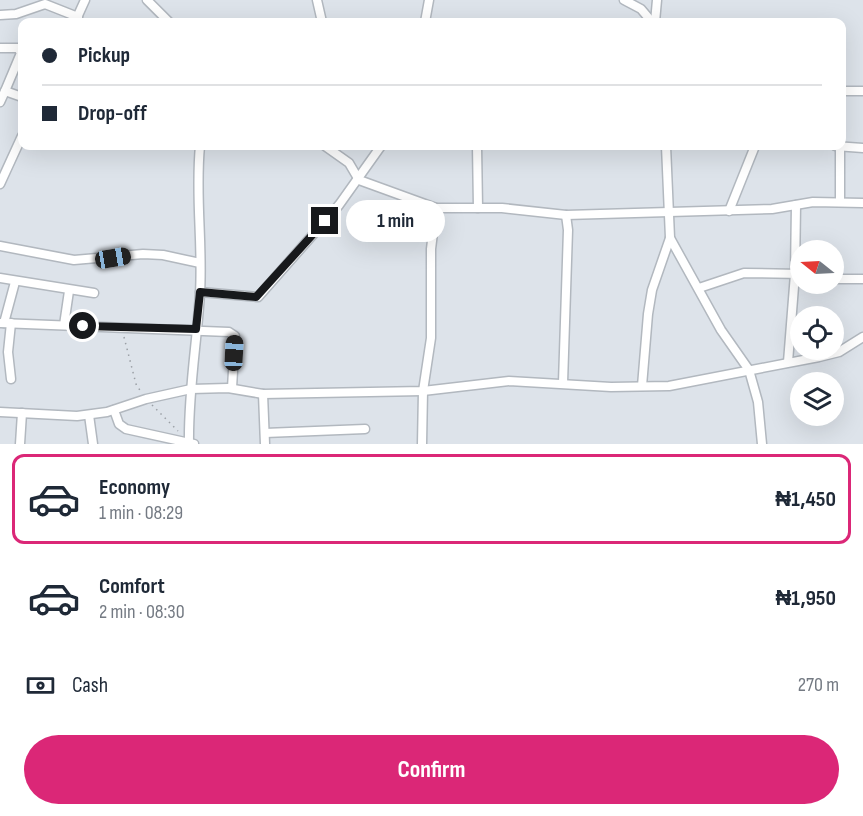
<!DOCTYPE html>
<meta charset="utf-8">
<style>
body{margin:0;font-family:"Sofia Sans Condensed",sans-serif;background:#f2f2f3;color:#1f2937;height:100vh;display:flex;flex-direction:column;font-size:22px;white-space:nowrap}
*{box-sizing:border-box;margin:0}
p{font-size:20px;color:#747a83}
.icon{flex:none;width:33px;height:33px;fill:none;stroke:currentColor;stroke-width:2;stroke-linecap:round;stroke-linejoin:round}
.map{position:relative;height:444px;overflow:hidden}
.panel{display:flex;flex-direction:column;background:#fff;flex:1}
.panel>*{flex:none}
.guide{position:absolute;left:18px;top:18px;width:828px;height:132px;border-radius:12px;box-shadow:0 6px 24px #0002;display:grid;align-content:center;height:132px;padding:0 24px;background:#fff}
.needle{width:39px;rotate:288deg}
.controls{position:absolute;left:790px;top:240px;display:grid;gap:12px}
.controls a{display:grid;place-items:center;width:54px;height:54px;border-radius:50%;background:#fff;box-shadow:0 6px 24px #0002;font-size:30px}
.end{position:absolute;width:27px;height:27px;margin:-14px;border:8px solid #17191c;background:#fff;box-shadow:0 0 0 3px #fff}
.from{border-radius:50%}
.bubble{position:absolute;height:42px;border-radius:21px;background:#fff;box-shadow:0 6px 24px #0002;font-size:20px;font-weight:700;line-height:42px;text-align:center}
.car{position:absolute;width:18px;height:36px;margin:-18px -9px;border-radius:8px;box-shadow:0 0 4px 2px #0007;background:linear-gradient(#222 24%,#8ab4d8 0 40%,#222 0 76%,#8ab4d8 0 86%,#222 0)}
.guide b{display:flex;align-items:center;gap:21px;height:57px;font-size:22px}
.guide b+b{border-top:2px solid #e0e1e3}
.guide i{width:15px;height:15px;background:#1f2937}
ul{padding:10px 0 0;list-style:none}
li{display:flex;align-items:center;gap:18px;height:90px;margin:0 12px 9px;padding:0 12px;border:3px solid transparent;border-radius:12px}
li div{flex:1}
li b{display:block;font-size:22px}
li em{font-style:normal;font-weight:700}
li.selected{border-color:#db2777}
li>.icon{width:54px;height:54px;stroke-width:1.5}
.pay{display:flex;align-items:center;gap:15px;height:66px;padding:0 24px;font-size:22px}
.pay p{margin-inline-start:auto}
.cta{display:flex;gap:12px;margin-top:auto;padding:12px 24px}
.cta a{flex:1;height:69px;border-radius:36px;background:#db2777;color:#fff;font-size:24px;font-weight:700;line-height:69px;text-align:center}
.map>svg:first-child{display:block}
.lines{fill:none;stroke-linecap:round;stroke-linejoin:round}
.minor-casing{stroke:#b2b8bf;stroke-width:11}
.path{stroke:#9a9fa5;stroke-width:1.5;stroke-dasharray:1.5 4.5;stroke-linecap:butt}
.minor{stroke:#fff;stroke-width:8}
.route{stroke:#17191c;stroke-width:8}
</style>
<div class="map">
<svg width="863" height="444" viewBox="0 0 863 444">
<rect width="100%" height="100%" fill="#dde3ea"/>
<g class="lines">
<defs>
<g id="minor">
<path d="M147,0L169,22"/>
<path d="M317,0L322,22"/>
<path d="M624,0L641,9L652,22"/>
<path d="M0,15L16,14L45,4L78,17"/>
<path d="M75,22L85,0"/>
<path d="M425,22L429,0"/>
<path d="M655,22L657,0"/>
<path d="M0,48H18L21,53L5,91"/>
<path d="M842,91H863"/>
<path d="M0,102L5,91L22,97"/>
<path d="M325,146L349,163L359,180L436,208H502L566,215L772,209L813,202L863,203"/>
<path d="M477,146L478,208"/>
<path d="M666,146L670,238L721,330L749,370L758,402L762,444"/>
<path d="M835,146L863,148"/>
<path d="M840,146V202"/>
<path d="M0,184L22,136"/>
<path d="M729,211L755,146"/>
<path d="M0,246L74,260L143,254L163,255L200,263"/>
<path d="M0,278L94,293"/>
<path d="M834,279H863"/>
<path d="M699,288L744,273L801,274"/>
<path d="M200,292L258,297L339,205L381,146"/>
<path d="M0,323L229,332L235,336L232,388"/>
<path d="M4,323L15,282"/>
<path d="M11,323L8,352L11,379"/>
<path d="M64,325L69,291"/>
<path d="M788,362L795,274L796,205"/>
<path d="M563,383L568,230L566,215"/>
<path d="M642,386L648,314L652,290L670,238"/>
<path d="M263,394L265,444"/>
<path d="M114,410L119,424L126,429L194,444"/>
<path d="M0,412L77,416L107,412L146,399L191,389L228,388L263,394L423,391L509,381L611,387L669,386L819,357L839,352L863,337"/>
<path d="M89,415L93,444"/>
<path d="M265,433L365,429"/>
<path d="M20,444L22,413"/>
<path d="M189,444C188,393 197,343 200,293C203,244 195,195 200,146"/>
<path d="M422,444L423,391L431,338V249L436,208"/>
</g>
</defs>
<!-- minor casing -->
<use href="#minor" class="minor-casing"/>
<!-- path -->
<g class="path">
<path d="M124,337L136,384L141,392"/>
<path d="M152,405L178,431"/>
</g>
<!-- minor -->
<use href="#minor" class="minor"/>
</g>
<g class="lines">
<!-- route -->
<path class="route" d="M83,326L196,329L200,292L256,297L325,221"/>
</g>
</svg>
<div class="controls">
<a><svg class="needle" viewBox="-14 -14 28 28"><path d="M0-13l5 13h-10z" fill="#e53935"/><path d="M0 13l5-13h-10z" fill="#747a83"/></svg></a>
<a><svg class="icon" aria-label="locate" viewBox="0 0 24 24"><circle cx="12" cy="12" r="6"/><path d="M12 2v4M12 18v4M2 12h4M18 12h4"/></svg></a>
<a><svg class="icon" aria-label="layers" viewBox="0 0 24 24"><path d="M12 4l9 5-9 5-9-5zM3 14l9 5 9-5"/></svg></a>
</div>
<i class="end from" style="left:83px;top:326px"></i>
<i class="end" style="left:325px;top:221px"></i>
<div class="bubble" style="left:346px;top:200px;width:99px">1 min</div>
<i class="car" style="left:113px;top:258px;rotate:81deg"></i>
<i class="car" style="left:234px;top:353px;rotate:3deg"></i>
<div class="guide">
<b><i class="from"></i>Pickup</b>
<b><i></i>Drop-off</b>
</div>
</div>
<section class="panel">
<ul>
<li class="selected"><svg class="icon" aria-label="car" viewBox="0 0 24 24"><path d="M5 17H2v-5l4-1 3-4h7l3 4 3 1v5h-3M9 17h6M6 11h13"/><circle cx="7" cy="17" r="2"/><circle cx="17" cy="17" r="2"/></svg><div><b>Economy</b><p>1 min · 08:29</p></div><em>₦1,450</em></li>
<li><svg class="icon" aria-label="car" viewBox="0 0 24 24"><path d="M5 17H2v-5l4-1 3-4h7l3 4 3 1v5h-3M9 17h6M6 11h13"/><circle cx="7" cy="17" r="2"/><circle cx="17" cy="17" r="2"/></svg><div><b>Comfort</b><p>2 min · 08:30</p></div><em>₦1,950</em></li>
</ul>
<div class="pay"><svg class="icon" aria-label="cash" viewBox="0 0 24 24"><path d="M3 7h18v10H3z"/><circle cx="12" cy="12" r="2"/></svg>Cash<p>270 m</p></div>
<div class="cta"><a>Confirm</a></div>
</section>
